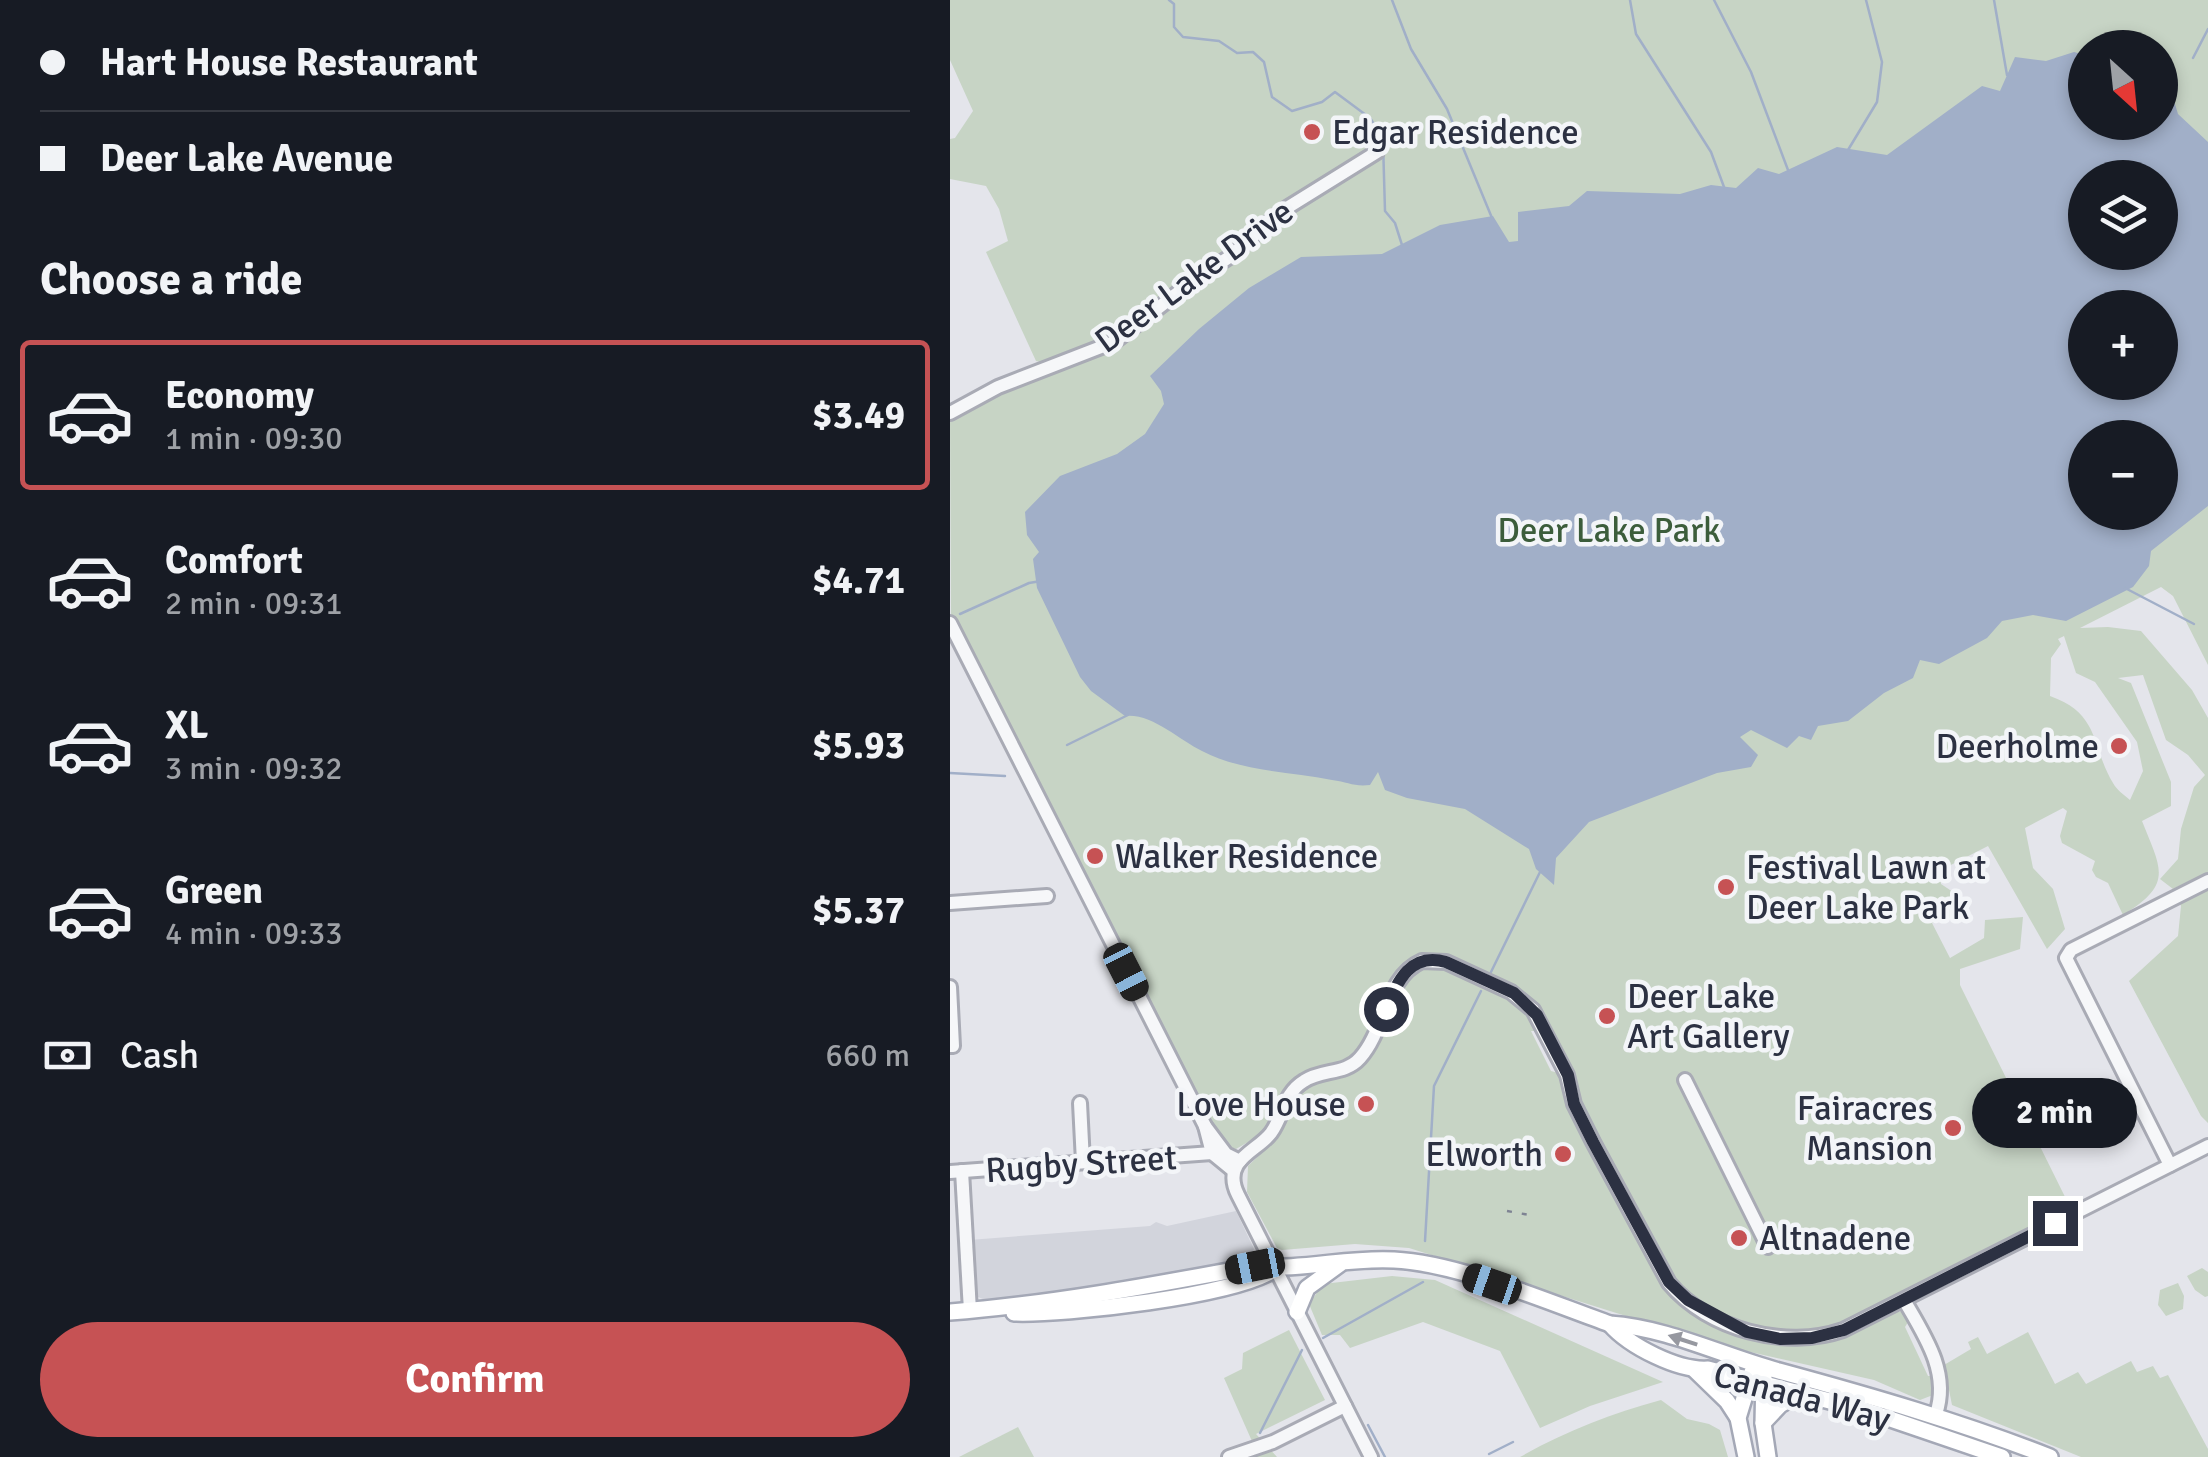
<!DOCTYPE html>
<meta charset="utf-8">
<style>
body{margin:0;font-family:Signika,sans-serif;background:#242831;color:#f1f3f6;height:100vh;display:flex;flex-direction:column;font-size:38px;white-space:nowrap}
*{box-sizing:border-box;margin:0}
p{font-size:32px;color:#9ea1a6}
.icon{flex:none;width:55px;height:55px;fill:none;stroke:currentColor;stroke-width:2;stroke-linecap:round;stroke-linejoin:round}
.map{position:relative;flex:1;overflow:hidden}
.details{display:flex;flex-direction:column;background:#171b24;width:950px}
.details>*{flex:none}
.guide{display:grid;align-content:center;height:220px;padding:0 40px;background:#171b24}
.needle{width:65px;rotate:153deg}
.fabs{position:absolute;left:1118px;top:30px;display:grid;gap:20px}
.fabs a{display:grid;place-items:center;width:110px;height:110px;border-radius:50%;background:#171b24;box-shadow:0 5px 15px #0003;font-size:50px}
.end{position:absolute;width:45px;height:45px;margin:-22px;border:12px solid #2c3142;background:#fff;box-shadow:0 0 0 5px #fff}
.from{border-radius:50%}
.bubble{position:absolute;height:70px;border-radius:35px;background:#171b24;box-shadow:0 5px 15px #0003;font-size:32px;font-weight:700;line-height:70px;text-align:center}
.car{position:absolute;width:30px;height:60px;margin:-30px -15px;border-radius:12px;box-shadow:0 0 8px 2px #0007;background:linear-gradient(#222 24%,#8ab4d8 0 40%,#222 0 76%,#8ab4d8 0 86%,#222 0)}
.guide b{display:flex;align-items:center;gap:35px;height:95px;font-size:38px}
.guide b+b{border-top:2px solid #363941}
.guide i{width:25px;height:25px;background:#f1f3f6}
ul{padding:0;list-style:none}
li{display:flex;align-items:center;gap:30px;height:150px;margin:0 20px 15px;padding:0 20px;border:5px solid transparent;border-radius:10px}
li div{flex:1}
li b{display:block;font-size:38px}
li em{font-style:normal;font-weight:700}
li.active{border-color:#c65254}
li>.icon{width:90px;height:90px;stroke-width:1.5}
h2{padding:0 40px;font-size:45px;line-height:120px}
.pay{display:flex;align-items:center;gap:25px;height:110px;padding:0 40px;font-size:38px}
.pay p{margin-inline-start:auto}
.button{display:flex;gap:20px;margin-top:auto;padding:20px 40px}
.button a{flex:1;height:115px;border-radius:60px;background:#c65254;color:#fff;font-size:40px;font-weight:700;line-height:115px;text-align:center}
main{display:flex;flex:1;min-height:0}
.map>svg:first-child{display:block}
.built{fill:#d2d4dc}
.green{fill:#c7d4c5;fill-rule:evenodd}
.water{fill:#a1afc8;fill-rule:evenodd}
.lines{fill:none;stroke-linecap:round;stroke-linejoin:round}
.stream{stroke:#a1afc8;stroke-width:2.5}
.minor-casing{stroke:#a9abb5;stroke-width:18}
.major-casing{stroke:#a4a8b6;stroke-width:20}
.minor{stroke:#f6f7f9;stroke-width:12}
.major{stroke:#fff;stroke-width:15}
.rail{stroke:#7e8393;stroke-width:2.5;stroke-dasharray:5 10;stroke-linecap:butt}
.oneway{fill:#9698a0}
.route{stroke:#2c3142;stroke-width:12}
.poi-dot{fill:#c65254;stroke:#f3f5f8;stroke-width:4}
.labels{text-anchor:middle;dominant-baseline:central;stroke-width:9;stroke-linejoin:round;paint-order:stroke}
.poi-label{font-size:35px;fill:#2c3142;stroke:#f3f5f8;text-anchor:start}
.street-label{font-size:35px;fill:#2c3142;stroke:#f3f5f8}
.park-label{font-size:35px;fill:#3c5d3b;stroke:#f3f5f8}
</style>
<main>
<section class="details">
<div class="guide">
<b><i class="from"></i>Hart House Restaurant</b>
<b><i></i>Deer Lake Avenue</b>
</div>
<h2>Choose a ride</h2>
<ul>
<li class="active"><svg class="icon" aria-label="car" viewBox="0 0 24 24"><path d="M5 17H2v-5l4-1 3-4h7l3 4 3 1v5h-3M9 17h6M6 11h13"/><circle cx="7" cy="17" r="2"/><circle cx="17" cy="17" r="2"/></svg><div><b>Economy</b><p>1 min · 09:30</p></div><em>$3.49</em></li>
<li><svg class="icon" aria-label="car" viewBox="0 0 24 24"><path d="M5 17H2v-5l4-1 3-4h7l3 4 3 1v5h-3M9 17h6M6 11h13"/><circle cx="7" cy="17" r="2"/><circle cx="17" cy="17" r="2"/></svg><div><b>Comfort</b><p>2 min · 09:31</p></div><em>$4.71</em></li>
<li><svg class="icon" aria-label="car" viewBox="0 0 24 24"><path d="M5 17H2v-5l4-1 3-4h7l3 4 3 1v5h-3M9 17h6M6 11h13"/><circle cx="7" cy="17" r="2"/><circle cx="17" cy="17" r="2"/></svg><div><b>XL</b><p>3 min · 09:32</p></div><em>$5.93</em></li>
<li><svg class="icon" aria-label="car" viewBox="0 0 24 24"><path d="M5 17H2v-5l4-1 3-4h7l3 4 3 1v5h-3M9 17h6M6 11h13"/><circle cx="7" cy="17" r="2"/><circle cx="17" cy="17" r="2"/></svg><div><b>Green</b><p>4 min · 09:33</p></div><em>$5.37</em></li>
</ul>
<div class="pay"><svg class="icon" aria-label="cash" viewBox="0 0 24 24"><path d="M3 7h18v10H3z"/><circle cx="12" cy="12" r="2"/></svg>Cash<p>660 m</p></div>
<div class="button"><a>Confirm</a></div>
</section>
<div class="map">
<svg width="1258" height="1457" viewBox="0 0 1258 1457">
<rect width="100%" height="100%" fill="#e4e5eb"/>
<!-- built -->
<path class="built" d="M286,1211L304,1249L299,1260L118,1294L38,1301L28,1297L19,1240L200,1226L206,1222L217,1226Z"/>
<!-- green -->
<g class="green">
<path d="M0,0H1258V665L1223,596L1211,587L1130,628L1158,627L1191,631L1242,690L1258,718V872L1223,889L1210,879L1228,859L1231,829L1244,787L1255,775L1238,755L1216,740L1193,675L1168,678L1181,683L1221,782V806L1192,821C1211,869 1224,884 1173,915L1158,883L1146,877L1142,870L1145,861L1112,843L1110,836L1117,811L1113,808L1075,828L1083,868L1103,889L1115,929L1097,949L1038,846L989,871L991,884L1012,898L1005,916L982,923L1000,958L1034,938L1035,920L1073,917L1070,949L1010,969V985L1121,1209L1038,1252L1031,1251L882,1328C829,1341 759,1322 723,1279L632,1109L587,1007L562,986L490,954H469L449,968L407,1054L390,1065L347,1076L331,1095L320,1122L312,1134L286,1149L274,1145L245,1097L1,619L0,420L48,393L172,339L289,246C250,275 131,375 86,361L36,252L58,241L49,209L36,186L0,179V139L5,138L23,111L0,60ZM1135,48H1210V122H1135ZM1135,178H1210V252H1135ZM1135,308H1210V382H1135ZM1135,438H1210V512H1135ZM1114,636L1126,673L1145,682L1187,742L1193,771L1180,800C1174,795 1166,789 1163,783C1141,747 1151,714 1100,696L1101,658L1111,644L1108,639Z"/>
<path d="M1258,886V1123L1251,1116L1179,981L1228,936L1231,906L1229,901Z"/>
<path d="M477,967C500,966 554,989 571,1005C578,1012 584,1022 590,1031H581L601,1071L612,1074L673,1213L710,1278L788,1334L820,1344L850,1345L893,1338L937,1317L942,1311L954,1312L960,1319L955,1327L978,1376H984L983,1395L970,1400L924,1380L765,1344L459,1248L405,1244L332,1250L327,1248L297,1192L298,1166L325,1140L344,1097L362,1082L403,1071L419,1059L456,981Z"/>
<path d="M1252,1268L1258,1272V1296L1255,1297L1245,1290L1237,1276Z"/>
<path d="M442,1276L485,1280L713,1382L640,1406L590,1428L550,1351L473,1322L400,1348L390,1335H372L359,1304L373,1284Z"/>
<path d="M1228,1283L1234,1296L1233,1309L1216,1316L1208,1305L1210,1290Z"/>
<path d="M339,1330L375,1400L306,1434L327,1457H287L305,1448L274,1378L292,1369L293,1353Z"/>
<path d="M1078,1332L1105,1384L1128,1372L1136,1384L1181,1361L1187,1372L1203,1366L1210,1378L1218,1375L1258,1449V1457H1131L1002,1405L994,1365L1021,1349L1018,1342L1028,1337L1037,1354Z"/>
<path d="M711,1400L737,1419L759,1424L770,1430L778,1457H570C616,1431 660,1414 711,1400Z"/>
<path d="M68,1427L84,1457H9Z"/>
</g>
<!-- water -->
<path class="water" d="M1124,52L1135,55V122H1210V74L1215,71L1228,114L1258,142V506L1201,551L1199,566L1183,587L1116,621L1083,615L1052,621L1037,638L989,664L970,660L963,678L934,693L898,721L868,726L861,740L849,736L837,748L801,730L790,737L808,755L801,767L767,773L639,822L606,858L604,885L586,869L579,849L515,809L457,798L435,790L428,772L420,785C404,787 398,782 382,780C339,771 292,772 252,751C229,740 202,713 175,716L141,691L130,677L87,588L83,559L89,552L77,535L75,512L110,476L167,454L195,434L214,404L211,391L200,376L249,329L299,288L351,257L432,254L490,225L543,216L559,242L568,241V212L619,206L637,191L730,194L761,185L786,188L808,168L829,174L887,147L937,155L1032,86L1050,91L1065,57L1096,61ZM1135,178H1210V252H1135ZM1135,308H1210V382H1135ZM1135,438H1210V512H1135Z"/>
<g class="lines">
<!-- stream -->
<g class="stream">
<path d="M219,0L224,4V27L233,37L269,41L287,53L303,52L314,62L322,97L342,111L372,102L385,92L420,118L429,132L433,142L435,211L445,223L452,245"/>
<path d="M442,0L461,49L497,109L542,218"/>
<path d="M680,0L686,34L761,152L774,187"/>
<path d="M764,0L801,72L838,170"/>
<path d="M1044,0L1057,75"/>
<path d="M1243,58L1258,29"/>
<path d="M898,150L927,102L932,62L916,0"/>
<path d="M1175,588L1244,624"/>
<path d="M10,614L79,583L91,581"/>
<path d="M117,745L178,715"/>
<path d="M0,773L55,776"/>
<path d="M541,972L591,870"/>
<path d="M475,1241L484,1086L531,991"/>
<path d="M373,1338L473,1282"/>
<path d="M418,1425L435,1457"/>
<path d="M310,1433L352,1350"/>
<path d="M539,1454L563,1442"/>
</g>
<defs>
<g id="minor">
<path d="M0,413L48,387L164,342L247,278L281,256L332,211L427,152"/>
<path d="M0,623L255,1126L276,1154L290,1161"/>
<path d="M0,903L97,896"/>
<path d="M0,987L3,1046H0"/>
<path d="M735,1080L818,1247"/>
<path d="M130,1103L133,1162"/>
<path d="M255,1126L262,1153L284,1171"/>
<path d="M1220,1165L1116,958L1121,950L1258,881"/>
<path d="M12,1171L20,1311"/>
<path d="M0,1172L262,1153"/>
<path d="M954,1300C975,1336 1000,1373 986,1414"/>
<path d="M279,1457L323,1442L395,1406"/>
<path d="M421,1457L288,1195C283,1185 281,1175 287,1165C295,1152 312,1145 321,1133C334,1115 333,1094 354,1081C372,1069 395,1075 410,1058C436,1029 435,977 472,961L496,962L561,992L583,1010L617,1075L624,1104L643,1142L719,1283C758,1330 836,1350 893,1330L1258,1146"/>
</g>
<g id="major">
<path d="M0,1312C103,1304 203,1285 305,1266C351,1271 398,1257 444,1260C508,1263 598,1302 660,1324C718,1328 773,1356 829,1371C921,1396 1011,1422 1100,1457"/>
<path d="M347,1312L357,1288L390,1264"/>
<path d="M64,1313C115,1315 286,1296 325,1269"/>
<path d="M660,1324C679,1346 728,1371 758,1369L914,1410L1052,1457"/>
<path d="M745,1370L777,1401L788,1418"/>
<path d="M814,1376L813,1423L818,1457"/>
<path d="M813,1423L830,1405L850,1393"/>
<path d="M796,1457L788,1418L802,1372"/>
</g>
</defs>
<!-- minor casing -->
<use href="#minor" class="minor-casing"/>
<!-- major casing -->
<use href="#major" class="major-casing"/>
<!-- minor -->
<use href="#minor" class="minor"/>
<!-- major -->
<use href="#major" class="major"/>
<!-- rail -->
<path class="rail" d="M557,1211L585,1216"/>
</g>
<!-- one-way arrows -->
<defs><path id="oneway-solid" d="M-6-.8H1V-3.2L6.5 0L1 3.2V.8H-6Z" transform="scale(2.5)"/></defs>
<use class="oneway" href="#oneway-solid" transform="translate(733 1340) rotate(-162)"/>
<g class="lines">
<!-- route -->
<path class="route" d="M436,1009C448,981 460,952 496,962L564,993L587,1015L618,1075L624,1104L643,1142L719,1282L738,1300L797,1332L830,1339L862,1338L894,1330L1105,1223"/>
</g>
<!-- markers -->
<g class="poi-dot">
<circle cx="362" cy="132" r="10"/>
<circle cx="1169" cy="746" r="10"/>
<circle cx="145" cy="856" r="10"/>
<circle cx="776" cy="887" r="10"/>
<circle cx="657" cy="1016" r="10"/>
<circle cx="416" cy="1104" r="10"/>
<circle cx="1003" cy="1128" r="10"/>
<circle cx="613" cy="1154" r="10"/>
<circle cx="789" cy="1238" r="10"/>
</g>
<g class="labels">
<!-- poi labels -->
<g class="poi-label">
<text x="382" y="132">Edgar Residence</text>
<text x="1149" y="746" text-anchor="end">Deerholme</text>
<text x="165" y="856">Walker Residence</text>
<text x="796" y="867">Festival Lawn at<tspan x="796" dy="40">Deer Lake Park</tspan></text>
<text x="677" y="996">Deer Lake<tspan x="677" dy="40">Art Gallery</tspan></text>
<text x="396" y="1104" text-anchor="end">Love House</text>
<text x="983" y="1108" text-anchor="end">Fairacres<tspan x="983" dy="40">Mansion</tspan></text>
<text x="593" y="1154" text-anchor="end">Elworth</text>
<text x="809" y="1238">Altnadene</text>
</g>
<!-- street labels -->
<g class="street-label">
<text transform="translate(244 276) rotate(-36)">Deer Lake Drive</text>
<text transform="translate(131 1164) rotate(-4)">Rugby Street</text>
<text transform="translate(852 1397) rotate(15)">Canada Way</text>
</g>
<!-- park labels -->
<g class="park-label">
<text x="659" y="530">Deer Lake Park</text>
</g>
</g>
</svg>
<div class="fabs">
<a><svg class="needle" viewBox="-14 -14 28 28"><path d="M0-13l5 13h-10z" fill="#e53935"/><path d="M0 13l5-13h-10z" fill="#9ea1a6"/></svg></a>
<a><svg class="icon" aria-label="layers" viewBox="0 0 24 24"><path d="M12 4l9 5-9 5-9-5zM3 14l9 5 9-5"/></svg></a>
<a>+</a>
<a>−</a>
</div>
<i class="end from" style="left:436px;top:1009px"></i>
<i class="end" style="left:1105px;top:1223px"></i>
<div class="bubble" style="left:1022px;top:1078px;width:165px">2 min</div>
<i class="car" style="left:176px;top:972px;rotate:153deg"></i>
<i class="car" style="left:305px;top:1266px;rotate:259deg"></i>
<i class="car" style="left:542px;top:1284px;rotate:289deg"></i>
</div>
</main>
